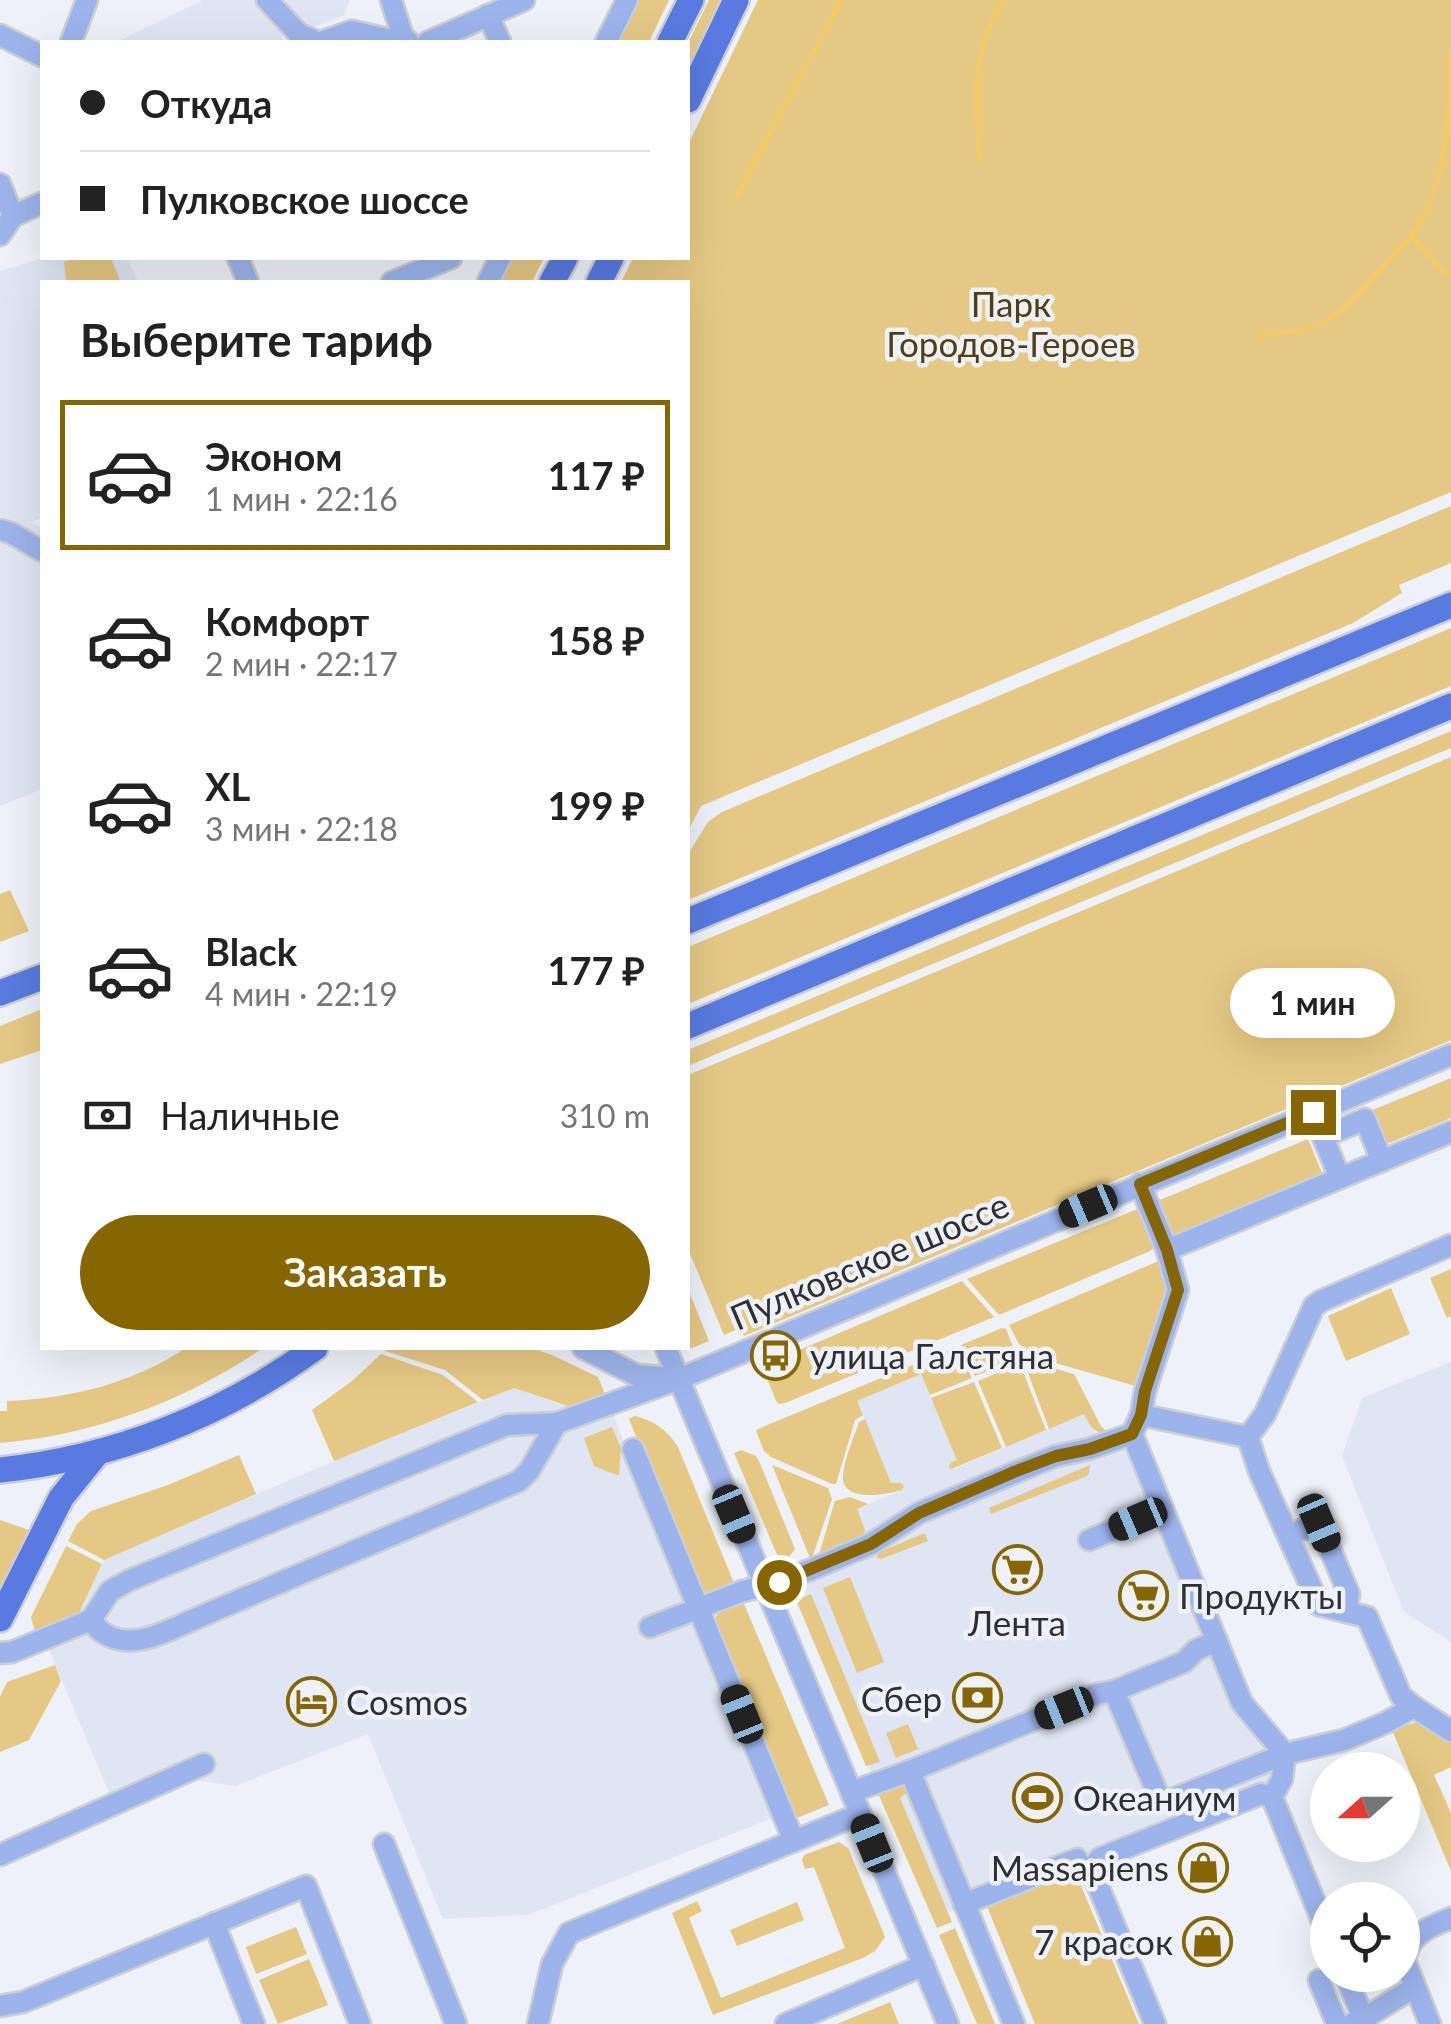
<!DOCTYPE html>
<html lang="ru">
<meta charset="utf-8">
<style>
body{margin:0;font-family:Lato,sans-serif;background:#f6f6f6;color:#222;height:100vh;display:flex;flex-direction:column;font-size:38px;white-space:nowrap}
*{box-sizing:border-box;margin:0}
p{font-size:32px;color:#767676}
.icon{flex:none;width:55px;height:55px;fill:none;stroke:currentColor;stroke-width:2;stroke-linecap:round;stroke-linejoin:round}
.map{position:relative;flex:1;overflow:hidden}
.panel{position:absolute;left:40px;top:280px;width:650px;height:1070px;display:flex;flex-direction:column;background:#fff;border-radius:0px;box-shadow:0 10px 40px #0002}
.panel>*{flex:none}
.guide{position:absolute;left:40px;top:40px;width:650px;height:220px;border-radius:0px;box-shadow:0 10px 40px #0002;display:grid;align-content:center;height:220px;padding:0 40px;background:#fff}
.needle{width:65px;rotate:249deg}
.tools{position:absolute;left:1310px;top:1752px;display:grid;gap:20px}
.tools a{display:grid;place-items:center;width:110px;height:110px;border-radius:50%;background:#fff;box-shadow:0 10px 40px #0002;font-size:50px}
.end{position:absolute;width:45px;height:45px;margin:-22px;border:12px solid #866600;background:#fff;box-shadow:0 0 0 5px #fff}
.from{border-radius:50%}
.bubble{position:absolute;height:70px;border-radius:35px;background:#fff;box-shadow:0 10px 40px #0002;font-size:32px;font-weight:700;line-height:70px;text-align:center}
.car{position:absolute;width:30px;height:60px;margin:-30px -15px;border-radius:12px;box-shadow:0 0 8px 2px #0007;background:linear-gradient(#222 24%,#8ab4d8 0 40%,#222 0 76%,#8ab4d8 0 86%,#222 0)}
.guide b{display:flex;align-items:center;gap:35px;height:95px;font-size:38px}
.guide b+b{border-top:2px solid #e0e0e0}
.guide i{width:25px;height:25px;background:#222}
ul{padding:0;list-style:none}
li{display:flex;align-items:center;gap:30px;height:150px;margin:0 20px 15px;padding:0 20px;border:5px solid transparent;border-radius:0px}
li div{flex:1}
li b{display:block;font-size:38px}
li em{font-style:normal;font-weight:700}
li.current{border-color:#866600}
li>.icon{width:90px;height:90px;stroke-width:1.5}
h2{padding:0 40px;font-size:45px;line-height:120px}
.pay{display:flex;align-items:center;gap:25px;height:110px;padding:0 40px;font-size:38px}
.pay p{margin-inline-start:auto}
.action{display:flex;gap:20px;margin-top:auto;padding:20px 40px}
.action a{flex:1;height:115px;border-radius:60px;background:#866600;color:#fff;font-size:40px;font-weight:700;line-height:115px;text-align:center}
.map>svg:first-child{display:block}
.built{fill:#dfe5f3}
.green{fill:#e5c884}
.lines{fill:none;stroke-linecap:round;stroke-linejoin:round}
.stream{stroke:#f4ca66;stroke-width:5}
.minor-casing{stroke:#cbced4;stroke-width:25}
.major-casing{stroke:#cbced4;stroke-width:30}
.minor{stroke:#9db3eb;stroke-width:20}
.major{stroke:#597ae0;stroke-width:25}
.route{stroke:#866600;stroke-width:12}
.labels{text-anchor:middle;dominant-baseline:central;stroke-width:9;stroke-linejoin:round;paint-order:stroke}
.park-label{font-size:35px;fill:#503f14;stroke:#eef1f8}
.street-label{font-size:35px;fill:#2e2f32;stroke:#eef1f8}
.poi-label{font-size:35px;fill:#2e2f32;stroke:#eef1f8;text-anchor:start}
</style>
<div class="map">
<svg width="1451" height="2024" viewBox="0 0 1451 2024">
<rect width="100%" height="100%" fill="#eef1f8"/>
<!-- built -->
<g class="built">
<path d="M203,0H256L275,21L284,42H117Z"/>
<path d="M275,0H350L344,15L305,30Z"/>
<path d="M43,258H127L138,282H42V517L30,523L42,527V789L0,806V271Z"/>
<path d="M1451,1362V1642L1404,1612L1342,1456L1362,1398Z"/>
<path d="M921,1374L958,1460L954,1469L1084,1414L1094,1431L1100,1434H1112L1133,1425L1281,1780L933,1919L785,1570L862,1536L865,1530L857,1509L902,1490L891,1483L857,1401Z"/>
<path d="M514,1388L566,1406L606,1396L772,1818L528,1915L443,1919L368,1734L235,1786L168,1776L110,1795L48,1647L78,1615L104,1560L334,1461Z"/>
</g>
<!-- green -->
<g class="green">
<path d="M634,0H669L649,42H613Z"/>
<path d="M709,0H720L688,67V43Z"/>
<path d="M758,0H1451V492L701,806L688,831V282H621L633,258H688V145Z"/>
<path d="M75,258H111L121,282H66L64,262Z"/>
<path d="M509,258H544L532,282H496Z"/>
<path d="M1451,506V563L1399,585L1402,593L1353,623L688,900V854L708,822L722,812Z"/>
<path d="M1451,628V686L688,1004V947Z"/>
<path d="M1451,731V748L688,1066V1050Z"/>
<path d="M1451,757V1040L744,1336L740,1328L724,1335L688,1249V1075Z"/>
<path d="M10,890L29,931L0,942V894Z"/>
<path d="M42,1009V1050L0,1064V1026Z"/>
<path d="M1451,1078V1118L1384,1145L1370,1111Z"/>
<path d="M1308,1139L1322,1173L1187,1229L1185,1235L1173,1239L1155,1202Z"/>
<path d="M1140,1208L1154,1242L1155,1247L1150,1251L999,1315L967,1279Z"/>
<path d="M1161,1260L1169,1288L1139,1387L1031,1356L1019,1344L1009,1325Z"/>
<path d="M1451,1269V1316L1447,1318L1430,1278Z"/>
<path d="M962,1281L994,1317L785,1403L779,1404L776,1401L763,1368L764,1365Z"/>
<path d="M1391,1288L1410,1334L1346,1361L1328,1316Z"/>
<path d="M688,1289L709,1341L685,1351L684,1348H688Z"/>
<path d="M1002,1328L1006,1329L1018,1360L975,1376L961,1345Z"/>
<path d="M956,1347L972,1378L930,1395L921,1374L857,1401L863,1415L855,1420L836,1484H832L771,1457L764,1451L756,1431L758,1429Z"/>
<path d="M186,1348H263C185,1401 94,1435 0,1443V1411H7V1401C70,1399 133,1383 186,1348Z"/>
<path d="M388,1348H531L552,1355L598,1377L606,1396L574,1408L514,1388L483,1400L445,1370L385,1351Z"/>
<path d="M381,1354L443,1375L478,1402L334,1461L312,1410L352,1381Z"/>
<path d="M1028,1361L1074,1374L1101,1426L1109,1434C1094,1434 1090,1426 1084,1414L1049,1429L1025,1365L1024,1362Z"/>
<path d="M1020,1364L1046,1430L1006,1447L978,1381Z"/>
<path d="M974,1382L1002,1448L951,1469L949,1467L950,1463L957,1460L931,1398Z"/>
<path d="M634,1416C654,1420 667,1430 678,1447L734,1583L700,1595L629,1419Z"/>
<path d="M865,1419L891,1483H901L904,1486L902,1490C886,1495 840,1503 843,1475C844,1460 854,1437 859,1422Z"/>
<path d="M612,1427L621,1448L619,1476L594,1466L584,1438Z"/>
<path d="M741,1450L756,1456L759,1461L795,1549L785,1562L781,1563L775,1550L734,1453Z"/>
<path d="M239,1455L256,1494L104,1560L68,1541L77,1524L91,1511L168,1485Z"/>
<path d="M772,1465L828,1488L832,1499L812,1558H810Z"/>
<path d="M1090,1465L1089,1473L1087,1476L991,1514L989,1508Z"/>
<path d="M850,1497L868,1504L857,1509L865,1530L864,1535L819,1555L834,1504L835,1501Z"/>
<path d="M0,1520L29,1530L0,1590Z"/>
<path d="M925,1533L928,1541L881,1559L877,1558L879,1552Z"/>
<path d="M66,1546L102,1564L78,1615L36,1636L31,1617Z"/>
<path d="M850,1577L884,1662L857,1673L823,1588Z"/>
<path d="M811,1594L880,1762L866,1766L796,1600Z"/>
<path d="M744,1604L829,1805L797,1818L792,1814L713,1622L719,1612Z"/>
<path d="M55,1665L61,1681L29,1740L0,1752V1697L7,1682Z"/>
<path d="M1420,1721L1441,1732L1451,1742V1767L1434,1775L1451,1813V1871L1392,1730Z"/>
<path d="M908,1724L918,1749L896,1758L886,1733Z"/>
<path d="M904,1783L908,1784V1792L900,1798L952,1922L937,1928L877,1791Z"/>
<path d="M839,1842L848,1848L883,1932L885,1937L875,1951L863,1958L713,2015L672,1913L697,1901L702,1911L689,1918L721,1998L845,1948L814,1867L805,1869L802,1860L804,1855Z"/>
<path d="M1072,1867L1080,1869L1077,1876L1139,2024H1035L988,1909L989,1902Z"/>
<path d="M797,1902L804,1920L737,1946L730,1930Z"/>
<path d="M296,1927L307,1954L256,1974L246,1947Z"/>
<path d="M955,1928L995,2024H977L939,1935Z"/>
<path d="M309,1959L328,2005L278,2024L259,1980Z"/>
<path d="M890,2002L899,2024H837Z"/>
</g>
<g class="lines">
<!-- stream -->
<g class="stream">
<path d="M980,160C976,101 970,52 1003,0"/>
<path d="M737,196L841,0"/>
<path d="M1411,236L1446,274"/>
<path d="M1258,336C1278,333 1300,332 1319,324C1342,314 1360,291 1377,273C1389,260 1403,247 1413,233C1448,181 1450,115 1451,54"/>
</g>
<defs>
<g id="minor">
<path d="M267,0L299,34L317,42"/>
<path d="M391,0L403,37L409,42"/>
<path d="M488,15L500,42"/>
<path d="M0,35L42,56"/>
<path d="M71,42L87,0"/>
<path d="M322,42L352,31L399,42"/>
<path d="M428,42L524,0"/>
<path d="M606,42L627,0"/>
<path d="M0,184L13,216L0,235"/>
<path d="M13,216L42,203"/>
<path d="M238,258L248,282"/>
<path d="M392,282L451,258"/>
<path d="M488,282L500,258"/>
<path d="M0,530L11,533L42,551"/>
<path d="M1340,1178L1323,1137L1365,1119L1382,1161"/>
<path d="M1140,1184L1167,1250L1178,1290L1145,1391L1141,1415L1132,1434L1242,1703L1285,1754L1344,1740L1385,1723L1414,1707L1401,1696L1367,1617L1319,1605L1259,1471L1248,1437"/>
<path d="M1167,1250L1451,1132"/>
<path d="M583,1348L636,1375L672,1378"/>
<path d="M666,1348L948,2024"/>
<path d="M1141,1415L1248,1437L1265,1414L1314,1306L1321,1301L1451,1245"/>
<path d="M633,1449L794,1841"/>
<path d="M1288,1535L1319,1523L1349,1594L1346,1612"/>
<path d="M1089,1540L1163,1509"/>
<path d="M91,1620C95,1624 97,1629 102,1632C131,1653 169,1630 197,1618L519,1481L529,1471L557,1423"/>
<path d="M650,1627L743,1591L764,1586L810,1570L871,1544L919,1513L1014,1473L1056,1456L1089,1449L1132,1434"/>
<path d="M0,1653L12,1652L91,1620L110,1591L130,1580L507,1425L557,1423L679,1379L1451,1055"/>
<path d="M1114,1691L1184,1662L1196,1650L1217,1641"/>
<path d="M1414,1707L1451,1731"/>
<path d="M910,1771L1014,2024"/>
<path d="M851,1792L910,1771L1097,1694L1114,1691L1159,1797L1164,1800H1170L1285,1754L1282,1779L1272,1797"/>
<path d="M384,1844L456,2024"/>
<path d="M0,1855L204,1764"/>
<path d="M964,1904L1077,1859"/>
<path d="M214,1923L254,2024"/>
<path d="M1345,1975L1366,2024"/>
<path d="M1319,1980L1337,2024"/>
<path d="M0,2006L23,2002L306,1886L360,2024"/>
<path d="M538,2024L552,1964L569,1933L860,1814"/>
<path d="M786,2024L924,1965"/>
<path d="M1155,2024L1094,1876V1865L1100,1858L1256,1796L1261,1794L1272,1797L1328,1935"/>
<path d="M1352,2024C1375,2014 1393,1998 1415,1988"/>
<path d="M1430,2024L1405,1961C1407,1935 1429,1927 1451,1918"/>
</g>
<g id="major">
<path d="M670,42L691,0"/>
<path d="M688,100L736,0"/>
<path d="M552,282L565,258"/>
<path d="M599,282L611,258"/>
<path d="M688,921L1451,605"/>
<path d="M0,993L42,977"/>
<path d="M688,1026L1451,706"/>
<path d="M0,1470C114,1458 222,1416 315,1348"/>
<path d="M0,1619L61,1498L98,1452"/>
</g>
</defs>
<!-- minor casing -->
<use href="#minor" class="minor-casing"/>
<!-- major casing -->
<use href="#major" class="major-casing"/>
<!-- minor -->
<use href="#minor" class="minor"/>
<!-- major -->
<use href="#major" class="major"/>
</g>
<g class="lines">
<!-- route -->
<path class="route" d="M779,1582L871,1544L919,1513L1014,1472L1056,1456L1090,1449L1132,1434L1141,1415L1145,1391L1178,1290L1167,1250L1140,1184L1313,1112"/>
</g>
<!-- icons -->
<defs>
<symbol id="bus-ring" viewBox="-11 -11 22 22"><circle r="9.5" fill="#eef1f8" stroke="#866600" stroke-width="1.5"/><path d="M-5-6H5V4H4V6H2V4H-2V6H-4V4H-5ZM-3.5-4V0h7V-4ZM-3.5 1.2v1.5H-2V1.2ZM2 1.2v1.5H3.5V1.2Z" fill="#866600"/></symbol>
<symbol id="supermarket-ring" viewBox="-11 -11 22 22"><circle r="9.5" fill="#eef1f8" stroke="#866600" stroke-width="1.5"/><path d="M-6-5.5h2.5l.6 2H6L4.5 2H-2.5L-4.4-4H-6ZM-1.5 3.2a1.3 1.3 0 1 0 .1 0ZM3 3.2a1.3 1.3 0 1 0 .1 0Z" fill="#866600"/></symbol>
<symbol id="bank-ring" viewBox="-11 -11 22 22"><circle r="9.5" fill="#eef1f8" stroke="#866600" stroke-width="1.5"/><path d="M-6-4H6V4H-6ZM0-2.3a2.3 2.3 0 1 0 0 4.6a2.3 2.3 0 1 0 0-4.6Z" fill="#866600"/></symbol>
<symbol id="hotel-ring" viewBox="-11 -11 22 22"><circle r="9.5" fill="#eef1f8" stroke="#866600" stroke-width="1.5"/><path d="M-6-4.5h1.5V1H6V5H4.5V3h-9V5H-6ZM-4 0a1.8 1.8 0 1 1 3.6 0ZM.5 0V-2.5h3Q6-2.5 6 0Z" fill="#866600"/></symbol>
<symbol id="stadium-ring" viewBox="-11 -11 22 22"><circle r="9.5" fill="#eef1f8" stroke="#866600" stroke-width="1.5"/><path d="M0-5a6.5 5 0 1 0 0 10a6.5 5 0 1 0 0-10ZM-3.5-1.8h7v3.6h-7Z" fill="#866600"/></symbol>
<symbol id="shop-ring" viewBox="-11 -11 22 22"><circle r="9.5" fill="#eef1f8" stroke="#866600" stroke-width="1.5"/><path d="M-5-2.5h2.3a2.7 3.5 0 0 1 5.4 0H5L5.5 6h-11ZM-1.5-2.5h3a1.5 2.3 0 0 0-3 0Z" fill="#866600"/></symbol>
</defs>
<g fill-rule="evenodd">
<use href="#bus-ring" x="748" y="1328" width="55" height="55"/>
<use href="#supermarket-ring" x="990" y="1542" width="55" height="55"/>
<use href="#supermarket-ring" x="1116" y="1568" width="55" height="55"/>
<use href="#bank-ring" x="950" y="1670" width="55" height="55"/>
<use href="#hotel-ring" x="284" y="1674" width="55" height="55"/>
<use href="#stadium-ring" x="1010" y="1770" width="55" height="55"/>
<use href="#shop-ring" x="1176" y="1840" width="55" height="55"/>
<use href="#shop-ring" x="1180" y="1914" width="55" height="55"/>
</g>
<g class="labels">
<!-- park labels -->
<g class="park-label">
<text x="1011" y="303">Парк<tspan x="1011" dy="40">Городов-Героев</tspan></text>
</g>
<!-- street labels -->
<g class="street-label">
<text transform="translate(869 1260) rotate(-23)">Пулковское шоссе</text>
</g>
<!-- poi labels -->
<g class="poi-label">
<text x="810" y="1355">улица Галстяна</text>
<text x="1179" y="1595">Продукты</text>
<text x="1017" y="1622" text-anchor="middle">Лента</text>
<text x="942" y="1698" text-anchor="end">Сбер</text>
<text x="346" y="1701">Cosmos</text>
<text x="1073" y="1797">Океаниум</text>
<text x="1169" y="1867" text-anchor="end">Massapiens</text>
<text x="1173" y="1941" text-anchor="end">7 красок</text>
</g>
</g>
</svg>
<div class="tools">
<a><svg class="needle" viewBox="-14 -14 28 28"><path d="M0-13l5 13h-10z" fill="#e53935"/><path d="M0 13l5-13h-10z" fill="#767676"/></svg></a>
<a><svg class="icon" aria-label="locate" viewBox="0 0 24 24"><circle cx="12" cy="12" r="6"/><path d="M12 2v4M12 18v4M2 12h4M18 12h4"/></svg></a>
</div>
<i class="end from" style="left:779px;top:1582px"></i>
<i class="end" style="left:1313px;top:1112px"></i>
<div class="bubble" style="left:1230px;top:968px;width:165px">1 мин</div>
<i class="car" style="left:1088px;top:1206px;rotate:247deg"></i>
<i class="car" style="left:734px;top:1514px;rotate:157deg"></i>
<i class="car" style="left:1138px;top:1519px;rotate:247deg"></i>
<i class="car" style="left:1319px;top:1523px;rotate:157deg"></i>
<i class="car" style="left:1064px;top:1708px;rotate:248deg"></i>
<i class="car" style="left:742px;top:1714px;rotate:338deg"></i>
<i class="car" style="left:872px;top:1843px;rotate:338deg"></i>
<div class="guide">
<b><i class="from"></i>Откуда</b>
<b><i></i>Пулковское шоссе</b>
</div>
<section class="panel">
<h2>Выберите тариф</h2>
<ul>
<li class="current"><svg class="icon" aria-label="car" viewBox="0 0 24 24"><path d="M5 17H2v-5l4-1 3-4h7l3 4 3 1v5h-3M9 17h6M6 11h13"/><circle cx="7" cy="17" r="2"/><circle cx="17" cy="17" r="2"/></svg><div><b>Эконом</b><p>1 мин · 22:16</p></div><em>117 ₽</em></li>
<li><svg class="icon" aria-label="car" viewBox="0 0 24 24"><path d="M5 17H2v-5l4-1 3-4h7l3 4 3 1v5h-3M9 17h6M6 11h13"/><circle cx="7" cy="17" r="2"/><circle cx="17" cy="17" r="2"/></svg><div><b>Комфорт</b><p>2 мин · 22:17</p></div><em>158 ₽</em></li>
<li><svg class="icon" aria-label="car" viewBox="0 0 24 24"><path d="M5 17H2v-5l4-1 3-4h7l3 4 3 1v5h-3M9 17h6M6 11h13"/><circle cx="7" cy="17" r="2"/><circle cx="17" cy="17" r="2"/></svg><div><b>XL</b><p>3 мин · 22:18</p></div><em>199 ₽</em></li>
<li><svg class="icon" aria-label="car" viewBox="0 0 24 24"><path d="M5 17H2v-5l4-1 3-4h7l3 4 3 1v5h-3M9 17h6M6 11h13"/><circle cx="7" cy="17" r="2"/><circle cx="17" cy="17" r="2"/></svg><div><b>Black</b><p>4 мин · 22:19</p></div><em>177 ₽</em></li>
</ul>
<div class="pay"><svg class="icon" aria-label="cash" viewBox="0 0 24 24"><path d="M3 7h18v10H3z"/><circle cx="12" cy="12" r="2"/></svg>Наличные<p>310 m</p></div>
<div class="action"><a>Заказать</a></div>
</section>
</div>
